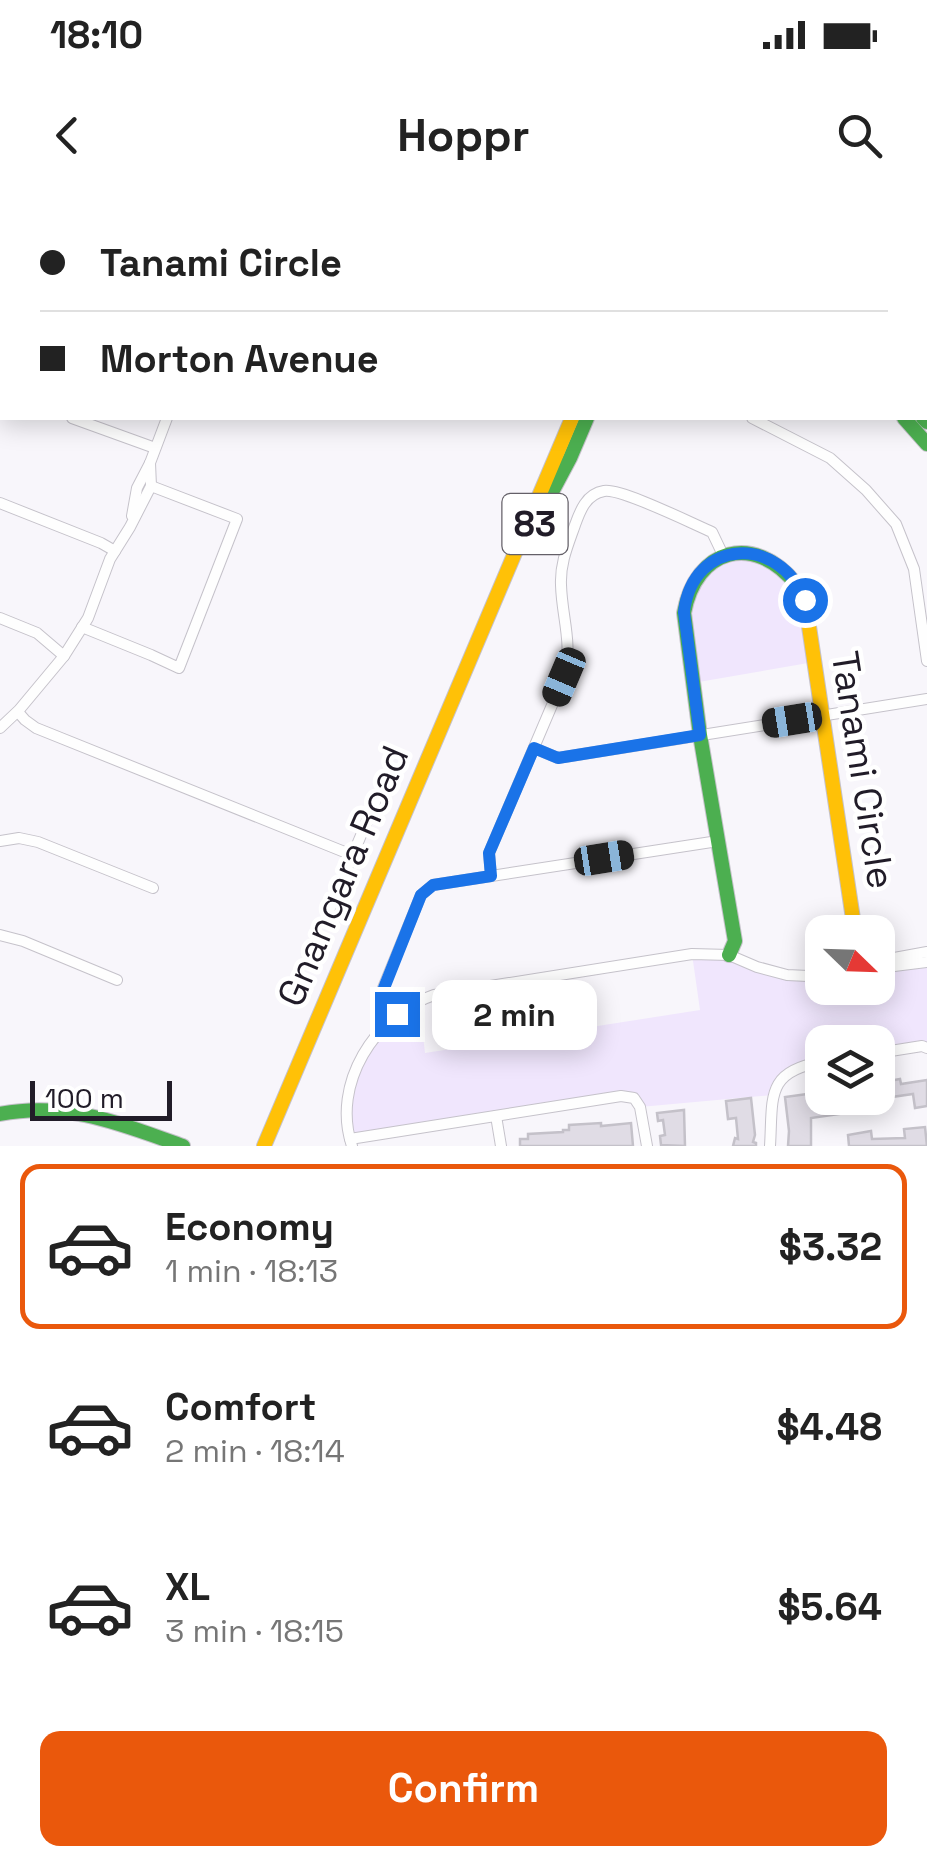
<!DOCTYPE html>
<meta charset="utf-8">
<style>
body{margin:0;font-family:"Space Grotesk",sans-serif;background:#f2f2f2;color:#222;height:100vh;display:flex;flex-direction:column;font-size:38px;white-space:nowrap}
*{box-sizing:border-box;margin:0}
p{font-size:32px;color:#767676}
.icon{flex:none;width:55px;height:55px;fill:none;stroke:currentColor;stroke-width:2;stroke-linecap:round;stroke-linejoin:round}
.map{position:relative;height:946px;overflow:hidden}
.sheet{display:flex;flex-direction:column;background:#fff;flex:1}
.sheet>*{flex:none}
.hud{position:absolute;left:0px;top:0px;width:928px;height:220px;box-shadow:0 5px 25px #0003;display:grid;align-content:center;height:220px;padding:0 40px;background:#fff}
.needle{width:65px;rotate:113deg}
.tools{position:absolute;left:805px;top:715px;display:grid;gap:20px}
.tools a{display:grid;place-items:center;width:90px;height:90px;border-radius:20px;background:#fff;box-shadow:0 5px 25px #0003;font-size:50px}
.scale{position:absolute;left:30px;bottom:25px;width:142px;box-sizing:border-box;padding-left:10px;border:5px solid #211c28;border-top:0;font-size:28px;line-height:35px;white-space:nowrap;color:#211c28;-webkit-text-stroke:8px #fff;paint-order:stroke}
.end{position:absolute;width:45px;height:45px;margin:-22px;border:12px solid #1a73e8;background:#fff;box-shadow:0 0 0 5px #fff}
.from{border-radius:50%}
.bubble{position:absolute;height:70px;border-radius:20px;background:#fff;box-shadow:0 5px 25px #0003;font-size:32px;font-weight:600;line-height:70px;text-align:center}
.car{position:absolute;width:30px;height:60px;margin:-30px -15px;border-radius:12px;box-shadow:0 0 8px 2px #0007;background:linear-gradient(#222 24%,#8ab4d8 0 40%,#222 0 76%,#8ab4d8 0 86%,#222 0)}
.hud b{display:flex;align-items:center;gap:35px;height:95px;font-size:38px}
.hud b+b{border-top:2px solid #e0e0e0}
.hud i{width:25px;height:25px;background:#222}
ul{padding:18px 0 0;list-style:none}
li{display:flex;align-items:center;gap:30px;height:165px;margin:0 20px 15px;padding:0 20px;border:5px solid transparent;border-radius:20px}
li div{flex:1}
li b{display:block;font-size:38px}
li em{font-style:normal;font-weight:600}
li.active{border-color:#ea580c}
li>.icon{width:90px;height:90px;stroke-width:1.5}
.primary-button{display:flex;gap:20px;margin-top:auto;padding:20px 40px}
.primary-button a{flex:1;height:115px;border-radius:20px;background:#ea580c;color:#fff;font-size:40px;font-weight:600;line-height:115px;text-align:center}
.status{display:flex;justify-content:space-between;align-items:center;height:70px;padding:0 50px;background:#fff;direction:ltr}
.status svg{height:28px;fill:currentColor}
header{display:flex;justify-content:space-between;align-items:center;height:130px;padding:0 40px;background:#fff;font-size:45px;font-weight:600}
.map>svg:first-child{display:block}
.green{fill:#f0e6fd}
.building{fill:#e0dce5;stroke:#c4c1c9;stroke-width:2.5}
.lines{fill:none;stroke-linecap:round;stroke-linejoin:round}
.street-casing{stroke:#c5c2ca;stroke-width:12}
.fast-casing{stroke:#c5c2ca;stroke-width:16}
.slow-casing{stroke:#c5c2ca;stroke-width:16}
.jam-casing{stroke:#c5c2ca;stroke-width:16}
.street{stroke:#fefefe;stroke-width:10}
.fast{stroke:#4caf50;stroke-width:14}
.slow{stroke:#ffc107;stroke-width:14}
.jam{stroke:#c62828;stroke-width:14}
.route{stroke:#1a73e8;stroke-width:12}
.labels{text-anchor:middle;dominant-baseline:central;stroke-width:9;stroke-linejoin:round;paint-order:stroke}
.shield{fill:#fff;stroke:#646068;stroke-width:2.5}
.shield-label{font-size:35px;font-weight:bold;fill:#211c28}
.street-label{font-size:38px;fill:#211c28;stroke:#fff}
</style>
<div class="status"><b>18:10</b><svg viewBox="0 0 49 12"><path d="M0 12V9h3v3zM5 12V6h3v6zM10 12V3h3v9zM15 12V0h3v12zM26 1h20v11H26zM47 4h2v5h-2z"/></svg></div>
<header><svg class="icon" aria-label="back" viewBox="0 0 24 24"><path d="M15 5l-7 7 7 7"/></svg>Hoppr<svg class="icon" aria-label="search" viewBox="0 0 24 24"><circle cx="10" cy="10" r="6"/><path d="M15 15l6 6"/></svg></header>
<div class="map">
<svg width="927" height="946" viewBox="0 0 927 946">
<rect width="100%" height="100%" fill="#f8f6fb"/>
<!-- green -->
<g class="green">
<path d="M739,353L792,377L814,462L693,483L684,413L695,379Z"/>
<path d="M692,754L729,755L787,775L822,774V788H878V768L927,762V848L878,853V842H822V862L800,865L773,895L640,907L634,898L350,939L348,894L369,844L419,800L425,853L700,810Z"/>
</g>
<!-- building -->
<g class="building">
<path d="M900,879L901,884L927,880V906L915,908L913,894L878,899V883Z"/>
<path d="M822,892V898H858L860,911L811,918V946H788L789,931L785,897Z"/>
<path d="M751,898L755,935L753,942L756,943V946H733L735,938L738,939L736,918L728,919L726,901Z"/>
<path d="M684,910L685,946L661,945L660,936L665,935L663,920L658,921L657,913Z"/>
<path d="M601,923V926L631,923L633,946H520V939H528V934L563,932V930H569V925Z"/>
<path d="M925,927L927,946H849L848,935L871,931L872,939L905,938L904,929Z"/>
</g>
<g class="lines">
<defs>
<g id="street">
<path d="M68,0L74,2"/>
<path d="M11,2L12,0"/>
<path d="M256,2L258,0"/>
<path d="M809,2L810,0"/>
<path d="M925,14L927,9"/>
<path d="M0,26L2,22"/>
<path d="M0,81L2,82"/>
<path d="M925,121L927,123"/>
<path d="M72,218L155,248"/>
<path d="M752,218L830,258L866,290L896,324L914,369L927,461"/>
<path d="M0,303L101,343L115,351"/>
<path d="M132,316L137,288L150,263L167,218"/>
<path d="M0,418L37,433L64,456"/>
<path d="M82,427L151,455L179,468L237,319L151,286"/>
<path d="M18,512L25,520L36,528L352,655"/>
<path d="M0,528L19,510L64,456L88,418L110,359L130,327L151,286L150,263"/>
<path d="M534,548L558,558L927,499"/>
<path d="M0,641L19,638L38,642L153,688"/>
<path d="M491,676L489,653L564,477C573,442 562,419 561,385C560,363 568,345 575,325C580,311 586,294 604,291C621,288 691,323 712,332L723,355"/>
<path d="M328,713L376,600"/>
<path d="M0,735L23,741L117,780"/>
<path d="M878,761L927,752"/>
<path d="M878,768L927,762"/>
<path d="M397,815L383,788L421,695L433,685L718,641"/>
<path d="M878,853L922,846L927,848"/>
<path d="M496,916L501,946"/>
<path d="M350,939L621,896L634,898L640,907L647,946"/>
<path d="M352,946C331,884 375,815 434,795L692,754L729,755L757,767L787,775L808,776L822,774"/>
<path d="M770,946C773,898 765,871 822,862"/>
</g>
<g id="fast">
<path d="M461,0L474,2"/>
<path d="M663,2L665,0"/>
<path d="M904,218L927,244"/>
<path d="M923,218L927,222"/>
<path d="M536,322L570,258L587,218"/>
<path d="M729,755L735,741L700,535L684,413C696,348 754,332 796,384"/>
<path d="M0,914C67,901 121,924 183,946"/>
</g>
<g id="slow">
<path d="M796,384L805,400L855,732"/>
<path d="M264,946L572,218"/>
</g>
<path id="jam" d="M688,2L689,0"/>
</defs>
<!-- street casing -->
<use href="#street" class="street-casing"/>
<!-- fast casing -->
<use href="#fast" class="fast-casing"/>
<!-- slow casing -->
<use href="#slow" class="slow-casing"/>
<!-- jam casing -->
<use href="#jam" class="jam-casing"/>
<!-- street -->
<use href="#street" class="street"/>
<!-- fast -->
<use href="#fast" class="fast"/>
<!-- slow -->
<use href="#slow" class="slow"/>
<!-- jam -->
<use href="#jam" class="jam"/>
</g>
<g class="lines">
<!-- route -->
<path class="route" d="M397,814L384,788L421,695L433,685L491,676L489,653L534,548L558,558L700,535L684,412C693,337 780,335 805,400"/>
</g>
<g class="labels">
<!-- shield labels -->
<rect class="shield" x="502.5" y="294" width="65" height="60" rx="8"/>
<g class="shield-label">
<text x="535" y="324">83</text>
</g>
<!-- street labels -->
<g class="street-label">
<text transform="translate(863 570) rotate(81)">Tanami Circle</text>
<text transform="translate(343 676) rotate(-67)">Gnangara Road</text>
</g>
</g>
</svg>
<div class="tools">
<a><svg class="needle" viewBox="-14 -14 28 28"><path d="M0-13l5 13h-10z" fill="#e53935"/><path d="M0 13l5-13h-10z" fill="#767676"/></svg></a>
<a><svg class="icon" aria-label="layers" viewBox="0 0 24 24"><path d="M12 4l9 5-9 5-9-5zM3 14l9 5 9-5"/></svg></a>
</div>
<div class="scale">100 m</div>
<i class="end from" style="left:805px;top:400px"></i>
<i class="end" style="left:397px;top:814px"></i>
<div class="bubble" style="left:432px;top:780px;width:165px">2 min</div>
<i class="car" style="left:564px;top:477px;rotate:203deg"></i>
<i class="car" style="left:792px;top:520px;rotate:261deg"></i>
<i class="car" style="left:604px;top:658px;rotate:81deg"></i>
<div class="hud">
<b><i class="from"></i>Tanami Circle</b>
<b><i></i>Morton Avenue</b>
</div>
</div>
<section class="sheet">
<ul>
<li class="active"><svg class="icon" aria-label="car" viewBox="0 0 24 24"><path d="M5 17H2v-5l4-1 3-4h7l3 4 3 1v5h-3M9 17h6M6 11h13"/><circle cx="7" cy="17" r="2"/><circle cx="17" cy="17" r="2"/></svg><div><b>Economy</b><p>1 min · 18:13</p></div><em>$3.32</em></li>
<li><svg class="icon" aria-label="car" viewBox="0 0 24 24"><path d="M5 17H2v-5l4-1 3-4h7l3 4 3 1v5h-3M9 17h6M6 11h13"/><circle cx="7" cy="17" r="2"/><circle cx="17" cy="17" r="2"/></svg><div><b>Comfort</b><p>2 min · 18:14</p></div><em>$4.48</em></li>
<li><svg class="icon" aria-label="car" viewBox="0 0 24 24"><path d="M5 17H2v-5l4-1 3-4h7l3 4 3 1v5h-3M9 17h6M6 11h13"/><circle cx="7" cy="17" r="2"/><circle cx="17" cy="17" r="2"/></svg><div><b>XL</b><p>3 min · 18:15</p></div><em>$5.64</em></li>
</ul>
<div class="primary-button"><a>Confirm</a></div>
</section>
